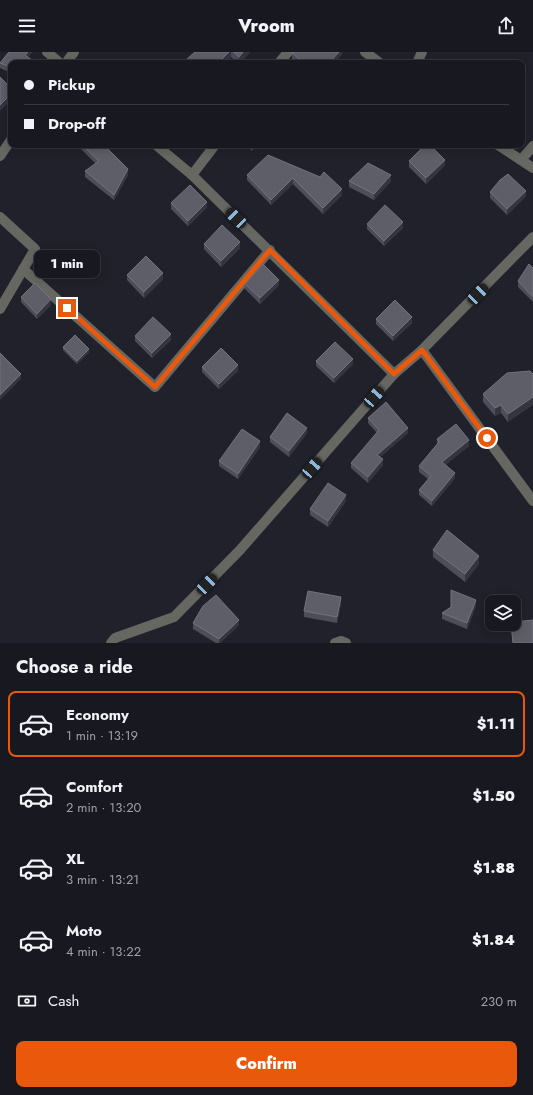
<!DOCTYPE html>
<meta charset="utf-8">
<style>
body{margin:0;font-family:Jost,sans-serif;background:#212229;color:#f1f3f6;height:100vh;display:flex;flex-direction:column;font-size:15px;white-space:nowrap}
*{box-sizing:border-box;margin:0}
p{font-size:13px;color:#9fa0a5}
.icon{flex:none;width:22px;height:22px;fill:none;stroke:currentColor;stroke-width:2;stroke-linecap:round;stroke-linejoin:round}
.map{position:relative;height:591px;overflow:hidden}
.details{display:flex;flex-direction:column;background:#181920;flex:1}
.details>*{flex:none}
.hud{position:absolute;left:8px;top:8px;width:517px;height:88px;border-radius:8px;box-shadow:0 2px 10px #0003,0 0 0 1px #36383e;display:grid;align-content:center;height:88px;padding:0 16px;background:#181920}
.tools{position:absolute;left:485px;top:543px;display:grid;gap:8px}
.tools a{display:grid;place-items:center;width:36px;height:36px;border-radius:8px;background:#181920;box-shadow:0 2px 10px #0003,0 0 0 1px #36383e;font-size:20px}
.end{position:absolute;width:18px;height:18px;margin:-9px;border:5px solid #ea580c;background:#fff;box-shadow:0 0 0 2px #fff}
.from{border-radius:50%}
.bubble{position:absolute;height:28px;border-radius:8px;background:#181920;box-shadow:0 2px 10px #0003,0 0 0 1px #36383e;font-size:13px;font-weight:800;line-height:28px;text-align:center}
.car{position:absolute;width:12px;height:24px;margin:-12px -6px;border-radius:5px;box-shadow:0 0 3px 1px #0007;background:linear-gradient(#222 24%,#8ab4d8 0 40%,#222 0 76%,#8ab4d8 0 86%,#222 0)}
.hud b{display:flex;align-items:center;gap:14px;height:38px;font-size:15px}
.hud b+b{border-top:1px solid #36383e}
.hud i{width:10px;height:10px;background:#f1f3f6}
ul{padding:0;list-style:none}
li{display:flex;align-items:center;gap:12px;height:66px;margin:0 8px 6px;padding:0 8px;border:2px solid transparent;border-radius:8px}
li div{flex:1}
li b{display:block;font-size:15px}
li em{font-style:normal;font-weight:800}
li.on{border-color:#ea580c}
li>.icon{width:36px;height:36px;stroke-width:1.5}
h2{padding:0 16px;font-size:18px;line-height:48px}
.pay{display:flex;align-items:center;gap:10px;height:44px;padding:0 16px;font-size:15px}
.pay p{margin-inline-start:auto}
.button{display:flex;gap:8px;margin-top:auto;padding:8px 16px}
.button a{flex:1;height:46px;border-radius:8px;background:#ea580c;color:#fff;font-size:16px;font-weight:800;line-height:46px;text-align:center}
header{display:flex;justify-content:space-between;align-items:center;height:52px;padding:0 16px;background:#181920;font-size:18px;font-weight:800}
.map>svg:first-child{display:block}
.lines{fill:none;stroke-linecap:round;stroke-linejoin:round}
.street{stroke:#676762;stroke-width:10}
.wall{fill:#4d4e59}
.shaded-wall{fill:#343540}
.building{fill:#5e5e69;stroke:#73737d}
.route{stroke:#ea580c;stroke-width:5}
</style>
<header><svg class="icon" aria-label="menu" viewBox="0 0 24 24"><path d="M4 6h16M4 12h16M4 18h16"/></svg>Vroom<svg class="icon" aria-label="share" viewBox="0 0 24 24"><path d="M12 15V3M7 8l5-5 5 5M5 13v7h14v-7"/></svg></header>
<div class="map">
<svg width="533" height="591" viewBox="0 0 533 591">
<rect width="100%" height="100%" fill="#20212a"/>
<g class="lines">
<!-- street -->
<g class="street">
<path d="M47,0L60,11"/>
<path d="M365,0L380,11"/>
<path d="M66,11L74,0"/>
<path d="M279,11L288,0"/>
<path d="M417,11L422,0"/>
<path d="M156,93L192,123L394,322"/>
<path d="M498,93L533,116"/>
<path d="M0,104L11,88"/>
<path d="M521,108L533,94"/>
<path d="M192,123L215,93"/>
<path d="M0,165L35,197L0,257"/>
<path d="M23,217L155,335L270,198"/>
<path d="M422,298L533,449"/>
<path d="M111,591L115,586L174,565L240,498L394,322L422,298L533,185"/>
<path d="M335,591L341,589L346,591"/>
</g>
</g>
<!-- wall -->
<g class="wall">
<path d="M9,0H32L28,5L11,11V21L0,16V11Z"/>
<path d="M195,0H250L239,11H238L231,5L225,11H186V8Z"/>
<path d="M342,0V2L334,11H297L292,7V1Z"/>
<path d="M77,93H104L128,123L114,148L85,125V119L96,112Z"/>
<path d="M246,93H257L252,99Z"/>
<path d="M359,93H364L363,96Z"/>
<path d="M268,103L342,143L323,162L293,132L271,153L247,128V123Z"/>
<path d="M409,109L445,113L426,132L409,115Z"/>
<path d="M349,129H391L374,148L349,135Z"/>
<path d="M490,140L526,144L507,163L490,146Z"/>
<path d="M171,151L207,155L188,174L171,157Z"/>
<path d="M367,172L403,176L384,194L367,177Z"/>
<path d="M204,192L240,196L221,215L204,197Z"/>
<path d="M533,216V250L518,235V229Z"/>
<path d="M127,223L163,227L144,246L127,228Z"/>
<path d="M245,232L279,233L260,252L245,237Z"/>
<path d="M21,245L51,253L37,267L21,250Z"/>
<path d="M376,267L412,271L393,289L376,272Z"/>
<path d="M135,284L171,288L152,306L135,289Z"/>
<path d="M63,295L89,300L77,312L63,298Z"/>
<path d="M316,309L353,312L334,331L316,314Z"/>
<path d="M202,315L238,319L219,337L202,320Z"/>
<path d="M530,319L508,370L501,361L495,364L483,350V342Z"/>
<path d="M368,366L408,381L380,405L383,413L368,431L351,416V411L377,381L368,371Z"/>
<path d="M307,381L289,405L270,390V385Z"/>
<path d="M437,387L469,394L445,413L455,426L432,454L419,443V438L428,427L419,420V414L437,393Z"/>
<path d="M260,395L238,427L219,414V409Z"/>
<path d="M346,449L328,475L310,463V457Z"/>
<path d="M433,498L479,512L465,530L433,505Z"/>
<path d="M341,551L337,571L304,565V559Z"/>
<path d="M476,554L467,577L442,567V561Z"/>
<path d="M193,571L239,573L220,591H216L193,577Z"/>
<path d="M511,572L533,591H513Z"/>
</g>
<!-- shaded-wall -->
<g class="shaded-wall">
<path d="M28,0H32L25,8V3Z"/>
<path d="M229,0H231V5L225,11H218Z"/>
<path d="M243,0H250L239,11V5Z"/>
<path d="M339,0H342V2L334,11H329Z"/>
<path d="M11,42V48L0,59V53Z"/>
<path d="M252,93H257L252,99Z"/>
<path d="M445,108V113L426,132V126Z"/>
<path d="M128,117V123L114,148V143Z"/>
<path d="M391,123V129L374,148V142Z"/>
<path d="M293,126V132L271,153V148Z"/>
<path d="M342,137V143L323,162V156Z"/>
<path d="M526,139V144L507,163V157Z"/>
<path d="M207,150V155L188,174V169Z"/>
<path d="M403,170V176L384,194V189Z"/>
<path d="M240,190V196L221,215V209Z"/>
<path d="M163,221V227L144,246V240Z"/>
<path d="M279,228V233L260,252V246Z"/>
<path d="M51,247V253L37,267V262Z"/>
<path d="M412,265V271L393,289V284Z"/>
<path d="M171,282V288L152,306V301Z"/>
<path d="M89,297V300L77,312V309Z"/>
<path d="M353,307V312L334,331V326Z"/>
<path d="M238,313V319L219,337V332Z"/>
<path d="M21,322V327L0,348V343Z"/>
<path d="M533,345V353L508,370V362Z"/>
<path d="M501,353V361L495,364V356Z"/>
<path d="M307,376V381L289,405V399Z"/>
<path d="M408,376V381L377,408V403Z"/>
<path d="M469,388V394L442,416V410Z"/>
<path d="M260,389V395L238,427V422Z"/>
<path d="M383,407V413L368,431V425Z"/>
<path d="M455,421V426L432,454V449Z"/>
<path d="M346,443V449L328,475V469Z"/>
<path d="M479,504V512L465,530V522Z"/>
<path d="M341,545V551L337,571V565Z"/>
<path d="M476,548V554L467,577V571Z"/>
<path d="M239,568V573L220,591H219V587Z"/>
</g>
<!-- building -->
<g class="building">
<path d="M9,0H28L25,3L36,11H11V15L0,11Z"/>
<path d="M195,0H229L218,11H189L186,8Z"/>
<path d="M234,0H243L239,5Z"/>
<path d="M293,0H339L329,11H304L292,1Z"/>
<path d="M0,25L11,36V42L0,53Z"/>
<path d="M82,93H104L128,117L114,143L85,119L99,109Z"/>
<path d="M425,93H430L445,108L426,126L409,109Z"/>
<path d="M268,103L320,125L324,120L342,137L323,156L293,126L271,148L247,123Z"/>
<path d="M368,111L391,123L374,142L349,129Z"/>
<path d="M508,122L526,139L507,157L490,140L500,128Z"/>
<path d="M190,133L207,150L188,169L171,151Z"/>
<path d="M385,153L403,170L384,189L367,172Z"/>
<path d="M222,173L240,190L221,209L204,192Z"/>
<path d="M146,204L163,221L144,240L127,223Z"/>
<path d="M263,212L279,228L260,246L245,232Z"/>
<path d="M529,212L533,216V245L518,229Z"/>
<path d="M35,231L51,247L37,262L21,245Z"/>
<path d="M395,248L412,265L393,284L376,267Z"/>
<path d="M153,265L171,282L152,301L135,284Z"/>
<path d="M75,283L89,297L77,309L63,295Z"/>
<path d="M335,290L353,307L334,326L316,309Z"/>
<path d="M221,296L238,313L219,332L202,315Z"/>
<path d="M0,301L21,322L0,343Z"/>
<path d="M530,319L533,322V345L508,362L501,353L495,356L483,342L507,321Z"/>
<path d="M386,350L408,376L377,403L383,407L368,425L351,411L379,378L368,366Z"/>
<path d="M287,361L307,376L289,399L270,385Z"/>
<path d="M456,372L469,388L442,410L455,421L432,449L419,438L431,424L419,414L439,390L437,387Z"/>
<path d="M242,377L260,389L238,422L219,409Z"/>
<path d="M328,431L346,443L328,469L310,457Z"/>
<path d="M447,478L479,504L465,522L433,498Z"/>
<path d="M451,538L476,548L467,571L442,561L451,555Z"/>
<path d="M308,539L341,545L337,565L304,559Z"/>
<path d="M216,543L239,568L219,587L193,571L203,554Z"/>
<path d="M533,568V591H513L511,572H514V570Z"/>
</g>
<g class="lines">
<!-- route -->
<path class="route" d="M67,256L155,335L270,198L394,322L422,298L487,386"/>
</g>
</svg>
<div class="tools">
<a><svg class="icon" aria-label="layers" viewBox="0 0 24 24"><path d="M12 4l9 5-9 5-9-5zM3 14l9 5 9-5"/></svg></a>
</div>
<i class="end from" style="left:487px;top:386px"></i>
<i class="end" style="left:67px;top:256px"></i>
<div class="bubble" style="left:34px;top:198px;width:66px">1 min</div>
<i class="car" style="left:236px;top:166px;rotate:314deg"></i>
<i class="car" style="left:478px;top:242px;rotate:44deg"></i>
<i class="car" style="left:374px;top:345px;rotate:41deg"></i>
<i class="car" style="left:312px;top:416px;rotate:41deg"></i>
<i class="car" style="left:207px;top:532px;rotate:44deg"></i>
<div class="hud">
<b><i class="from"></i>Pickup</b>
<b><i></i>Drop-off</b>
</div>
</div>
<section class="details">
<h2>Choose a ride</h2>
<ul>
<li class="on"><svg class="icon" aria-label="car" viewBox="0 0 24 24"><path d="M5 17H2v-5l4-1 3-4h7l3 4 3 1v5h-3M9 17h6M6 11h13"/><circle cx="7" cy="17" r="2"/><circle cx="17" cy="17" r="2"/></svg><div><b>Economy</b><p>1 min · 13:19</p></div><em>$1.11</em></li>
<li><svg class="icon" aria-label="car" viewBox="0 0 24 24"><path d="M5 17H2v-5l4-1 3-4h7l3 4 3 1v5h-3M9 17h6M6 11h13"/><circle cx="7" cy="17" r="2"/><circle cx="17" cy="17" r="2"/></svg><div><b>Comfort</b><p>2 min · 13:20</p></div><em>$1.50</em></li>
<li><svg class="icon" aria-label="car" viewBox="0 0 24 24"><path d="M5 17H2v-5l4-1 3-4h7l3 4 3 1v5h-3M9 17h6M6 11h13"/><circle cx="7" cy="17" r="2"/><circle cx="17" cy="17" r="2"/></svg><div><b>XL</b><p>3 min · 13:21</p></div><em>$1.88</em></li>
<li><svg class="icon" aria-label="car" viewBox="0 0 24 24"><path d="M5 17H2v-5l4-1 3-4h7l3 4 3 1v5h-3M9 17h6M6 11h13"/><circle cx="7" cy="17" r="2"/><circle cx="17" cy="17" r="2"/></svg><div><b>Moto</b><p>4 min · 13:22</p></div><em>$1.84</em></li>
</ul>
<div class="pay"><svg class="icon" aria-label="cash" viewBox="0 0 24 24"><path d="M3 7h18v10H3z"/><circle cx="12" cy="12" r="2"/></svg>Cash<p>230 m</p></div>
<div class="button"><a>Confirm</a></div>
</section>
